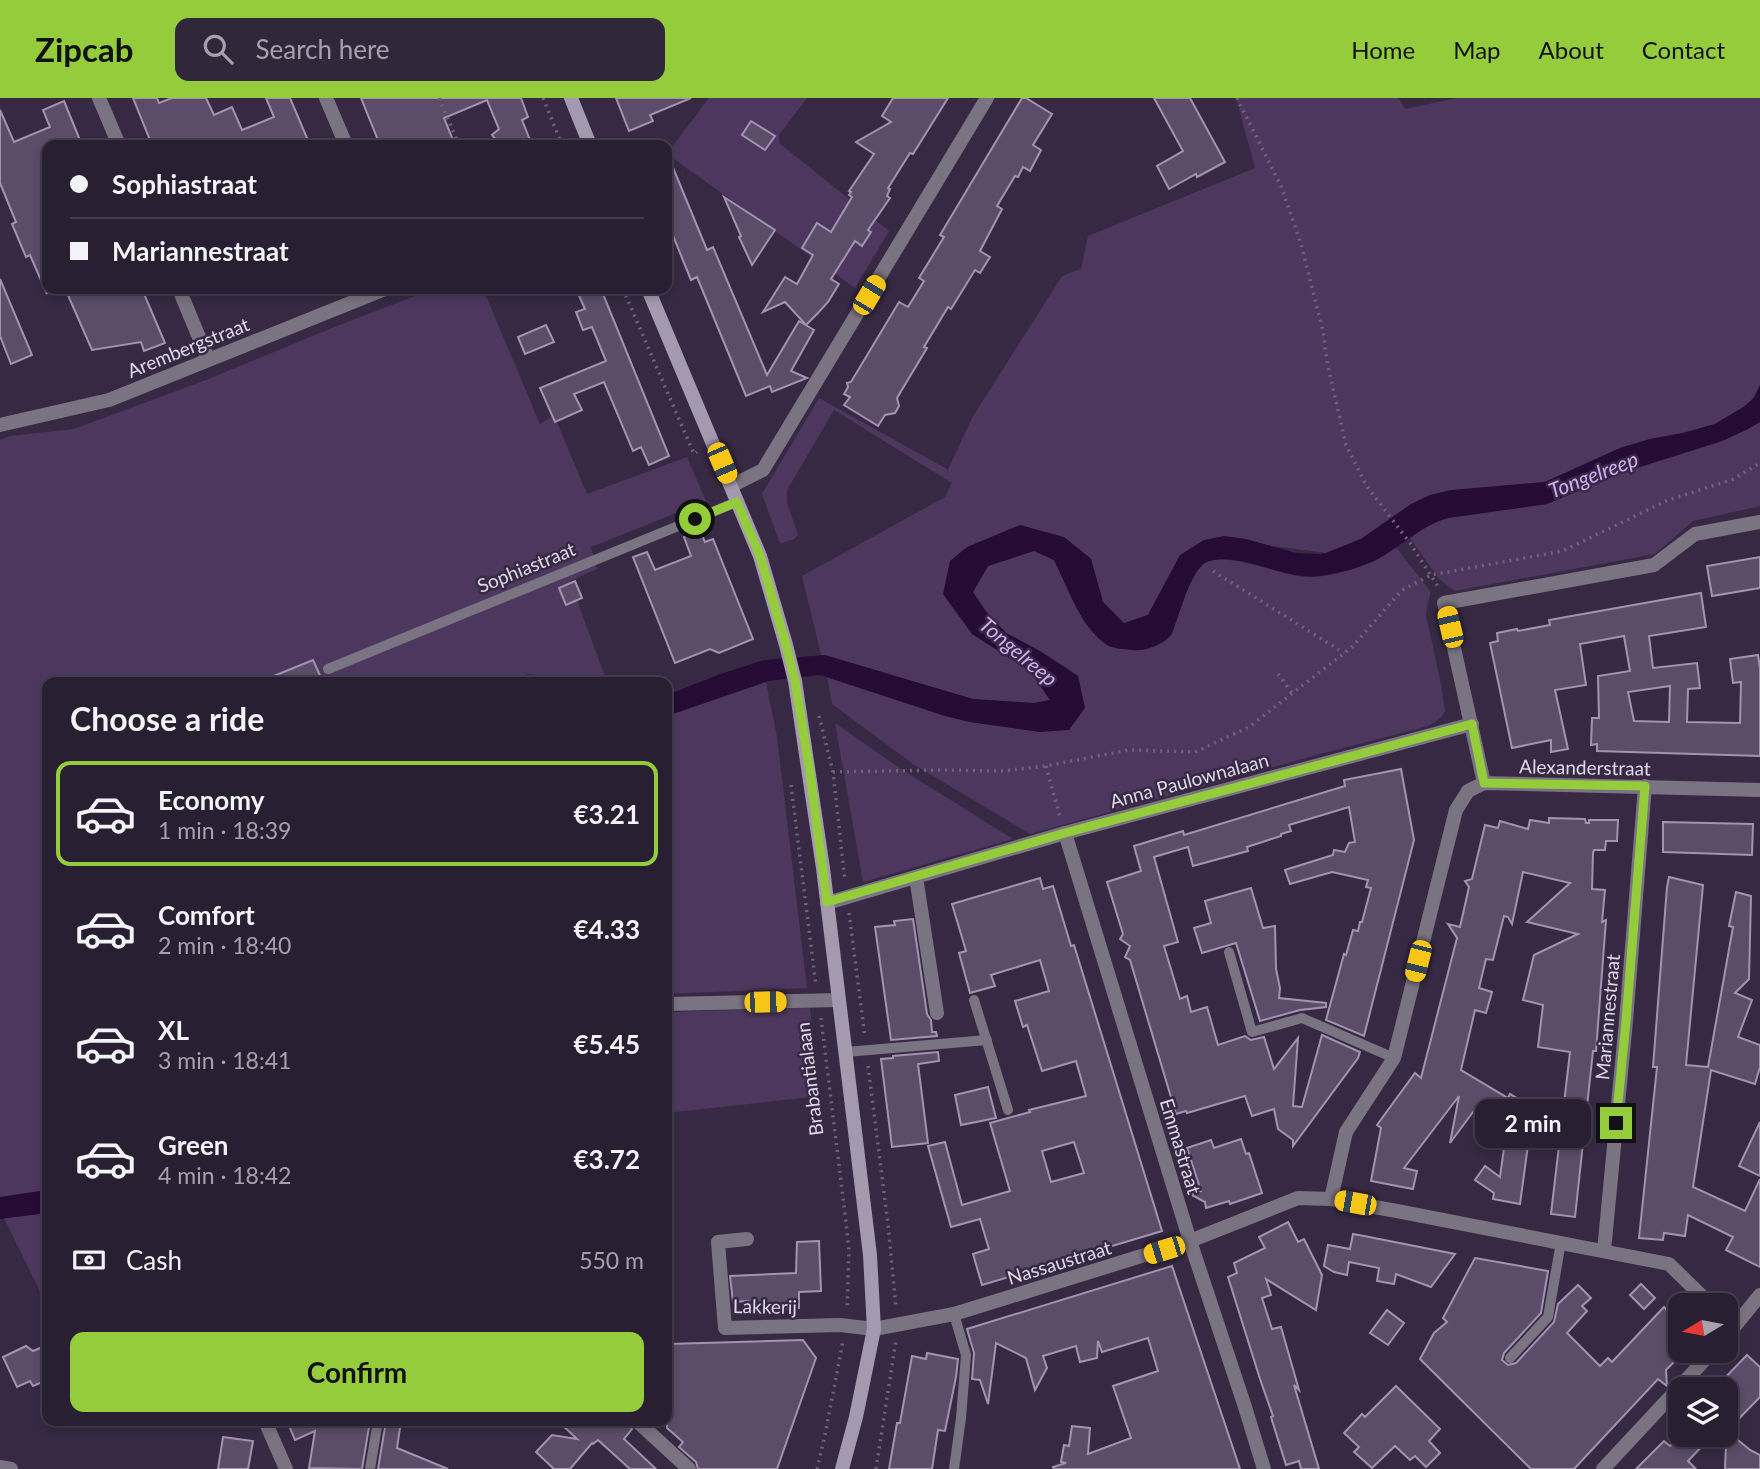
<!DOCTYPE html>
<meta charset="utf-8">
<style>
body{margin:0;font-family:Lato,sans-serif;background:#31273a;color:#f1f3f6;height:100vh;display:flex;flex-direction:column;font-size:26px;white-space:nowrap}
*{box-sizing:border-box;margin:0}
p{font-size:23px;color:#a5a2ac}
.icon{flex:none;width:38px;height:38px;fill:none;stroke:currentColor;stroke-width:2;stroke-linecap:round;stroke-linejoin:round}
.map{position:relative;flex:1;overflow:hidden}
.sheet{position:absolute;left:42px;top:579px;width:630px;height:749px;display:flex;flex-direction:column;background:#291f32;border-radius:14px;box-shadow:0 4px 10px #0003,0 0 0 2px #453d4d}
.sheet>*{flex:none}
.hud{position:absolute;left:42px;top:42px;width:630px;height:154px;border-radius:14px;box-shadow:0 4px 10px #0003,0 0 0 2px #453d4d;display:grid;align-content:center;height:154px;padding:0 28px;background:#291f32}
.needle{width:46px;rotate:260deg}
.controls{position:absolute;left:1668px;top:1195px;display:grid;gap:14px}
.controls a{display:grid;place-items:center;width:70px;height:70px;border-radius:14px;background:#291f32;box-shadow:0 4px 10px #0003,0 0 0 2px #453d4d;font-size:35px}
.end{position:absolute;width:32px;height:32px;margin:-16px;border:9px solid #94cc3c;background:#111;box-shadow:0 0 0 4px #111}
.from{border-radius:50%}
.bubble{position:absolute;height:49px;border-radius:14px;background:#291f32;box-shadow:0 4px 10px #0003,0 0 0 2px #453d4d;font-size:23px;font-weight:700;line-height:49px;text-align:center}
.car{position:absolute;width:21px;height:42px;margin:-21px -10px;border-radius:9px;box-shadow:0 0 5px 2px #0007;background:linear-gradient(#f5c518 24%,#345 0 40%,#f5c518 0 76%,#345 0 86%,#f5c518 0)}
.hud b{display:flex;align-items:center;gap:24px;height:66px;font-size:26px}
.hud b+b{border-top:2px solid #453d4d}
.hud i{width:18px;height:18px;background:#f1f3f6}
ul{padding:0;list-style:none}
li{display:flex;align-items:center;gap:21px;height:105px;margin:0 14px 10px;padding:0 14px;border:4px solid transparent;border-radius:14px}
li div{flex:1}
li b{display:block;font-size:26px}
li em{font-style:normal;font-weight:700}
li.on{border-color:#94cc3c}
li>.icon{width:63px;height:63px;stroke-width:1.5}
h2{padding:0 28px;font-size:32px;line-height:84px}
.pay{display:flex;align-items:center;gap:18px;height:77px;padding:0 28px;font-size:26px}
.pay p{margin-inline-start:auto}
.button{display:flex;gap:14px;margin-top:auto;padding:14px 28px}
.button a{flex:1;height:80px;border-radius:14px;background:#94cc3c;color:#111;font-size:28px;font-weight:700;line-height:80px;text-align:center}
header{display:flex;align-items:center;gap:42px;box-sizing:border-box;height:98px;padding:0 35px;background:#94cc3c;color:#111}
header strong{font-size:33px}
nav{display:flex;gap:38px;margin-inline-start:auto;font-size:24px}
.search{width:490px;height:63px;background:#31273a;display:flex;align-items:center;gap:18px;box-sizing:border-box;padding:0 24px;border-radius:14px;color:#a5a2ac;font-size:26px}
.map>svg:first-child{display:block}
.green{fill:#4d375f}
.water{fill:#250b36}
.building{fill:#5b4c69;stroke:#a392b2;stroke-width:2;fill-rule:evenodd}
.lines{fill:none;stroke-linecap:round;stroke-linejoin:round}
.path{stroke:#6f637a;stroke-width:3.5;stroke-dasharray:2 5;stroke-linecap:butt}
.lane{stroke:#7a7381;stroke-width:10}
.street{stroke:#7a7381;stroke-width:14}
.secondary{stroke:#a499af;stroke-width:14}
.route{stroke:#94cc3c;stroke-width:9}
.labels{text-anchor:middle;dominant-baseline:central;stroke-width:5;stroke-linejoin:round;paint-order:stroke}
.street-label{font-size:19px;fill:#e0d7e8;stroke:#372943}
.water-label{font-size:21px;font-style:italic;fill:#d3abf6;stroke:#372943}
</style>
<header>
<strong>Zipcab</strong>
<div class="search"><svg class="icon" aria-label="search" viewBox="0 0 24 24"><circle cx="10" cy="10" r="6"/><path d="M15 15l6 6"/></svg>Search here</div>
<nav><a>Home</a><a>Map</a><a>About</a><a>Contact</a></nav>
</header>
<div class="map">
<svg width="1760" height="1371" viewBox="0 0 1760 1371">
<rect width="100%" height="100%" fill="#372943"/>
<!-- green -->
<g class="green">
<path d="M709,0H807L779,37V45L889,133L855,190L667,56Z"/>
<path d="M1236,0H1398L1405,11L1457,0H1760V287L1753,300L1745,308L1715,326L1683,335L1650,341L1620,350L1545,384L1411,406L1361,441L1326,455L1266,447L1224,438L1180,457L1148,517L1123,526L1103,504L1091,461L1064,439L967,449L972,536L1030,573L1050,602L1034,605L973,601L821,557L802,478L945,399L952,385L834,312L787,392V405L798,437L794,441L780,446L762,396L819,300L947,371V374L972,320L1062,178L1081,171L1088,138L1255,70Z"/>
<path d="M433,191H483L540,326L554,317L587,396L687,359L706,403L591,449L597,471L570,483L607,584H555L549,578L527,576L523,584H47V1092L0,1099V342L10,338L74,331L206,282L332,230Z"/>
<path d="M1760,324V408L1693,423L1655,456L1455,493L1439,481L1410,440L1434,424L1448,420L1547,406L1621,375L1722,343L1748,331Z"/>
<path d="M1396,449L1430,493C1430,502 1426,508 1426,517L1441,586L1445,613C1440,623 1431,627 1421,630L1324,655L1030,736L913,666L832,606L827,578L945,618L970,624L1040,634L1078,578L1040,553L1006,535L987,515L973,494L988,468L1034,453L1054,462L1084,524L1108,548L1171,537C1178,520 1188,481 1201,468C1219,449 1281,478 1305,479C1337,480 1370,466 1396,449Z"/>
<path d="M766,584L777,639L807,890L667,896V618Z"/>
<path d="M835,625L901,671L1013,741L863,784Z"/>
<path d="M810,910L820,998L667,1015V914Z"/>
<path d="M47,1115V1208L4,1120Z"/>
</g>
<!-- water -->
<g class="water">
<path d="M1760,287V324L1748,331L1722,343L1621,375L1547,406L1448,420C1422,427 1403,447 1380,460C1362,470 1339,475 1319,478C1282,482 1243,454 1209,463C1192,468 1181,512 1175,527C1173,531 1173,534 1171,537C1163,547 1144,554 1132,552C1125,551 1113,551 1107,547C1081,530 1067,488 1054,462L1034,453L988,468L973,494L987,515L1006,535L1040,553L1078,578L1085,610L1069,632L1040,634L970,624L945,618L820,577L768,583L667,618V597L718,577L764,562L825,557L973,601L1034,605L1050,602L1030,573L972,536L943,496L950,463L967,449L1020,427L1064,439L1091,461L1103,504L1124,525L1148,517L1180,457L1204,442L1224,438L1246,441L1296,455L1319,456L1326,455L1361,441L1411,406L1430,397L1451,392L1545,384L1620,350L1650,341L1683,335L1715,326L1745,308L1754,300Z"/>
<path d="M47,1092V1115L0,1121V1099Z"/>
</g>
<!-- building -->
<g class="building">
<path d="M133,0H157L159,5L172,0H206L214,17L232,9L242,32L274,19L266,0H290L310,47H152Z"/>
<path d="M361,0H521L528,19L522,22L532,47H500L492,37L499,31L487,2L444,20L455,47H380Z"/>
<path d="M616,0H691L650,17L653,23L629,33Z"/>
<path d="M893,0H948L913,56L910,55L888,90L890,91L887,98L890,100L868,132L871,134L862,148L855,143L831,181L839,186L828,204L818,215L806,227L785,204L763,214L785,179L797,186L813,157L802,150L817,125L831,134L852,99L849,97L851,94L849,93L874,56L856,44L891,24L882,18Z"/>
<path d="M1022,0H1026L1052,16L1033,47L1041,52L1030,73L1023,69L1018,79L1015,78L997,108L1002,111L980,153L990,159L980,175L975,172L951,211L948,209L924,249L927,250L897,300L899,308L895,315L885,317L878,328L844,307L850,299L844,296L848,289L847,285L851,284L899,204L908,209L924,183L919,180L944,139L940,137Z"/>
<path d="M1154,0H1190L1225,64L1197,79L1196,76L1169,91L1157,68L1183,53Z"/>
<path d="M64,3L82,47H47V196L30,157L26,159L12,126L16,124L0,85V12L14,44L50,29L43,12Z"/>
<path d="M751,23L775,38L765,52L742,37Z"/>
<path d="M667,55L707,152L713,149L767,277L799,223L814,232L791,273L807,280L772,294L770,288L746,298L697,179L691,182L667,123Z"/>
<path d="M724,99L775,132L752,167L739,139L741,138Z"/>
<path d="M0,181L32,257L11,266L0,238Z"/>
<path d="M78,191H142L165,245L144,253L141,244L92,252L67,195Z"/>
<path d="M576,191H601L669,358L649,367L641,349L633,353L604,284L574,296L582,312L555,324L540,290L606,263L592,229L583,232L576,214L585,211Z"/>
<path d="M546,227L554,244L525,256L518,239Z"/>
<path d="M700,433L705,444L713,441L753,541L719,555L710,551L675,565L633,459L647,454L655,472L691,458L684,439Z"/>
<path d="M1760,459V490L1712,498L1707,468Z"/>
<path d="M575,483L582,500L566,507L559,490Z"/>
<path d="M1701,495L1706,529L1649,538L1653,570L1697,565L1700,590L1688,591L1687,624L1740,625L1741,584L1733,585L1730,561L1758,557L1760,570V658L1597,653V646L1591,647L1592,620H1599L1598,578L1630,573L1624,538L1580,546L1586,587L1555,592L1568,651L1551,654V642L1512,650L1490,545L1498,543L1497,535L1517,531L1518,533L1550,527L1549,522ZM1670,588L1669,624L1634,623L1628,594Z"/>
<path d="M313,562L323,584H259Z"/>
<path d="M1401,671L1414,742L1364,938L1326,922L1344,856L1346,857L1353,832L1358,833L1360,824H1362L1371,790L1366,789L1368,782L1332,774L1290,786L1285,772L1333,757L1334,752L1345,754L1349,745L1355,744L1349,709L1289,727L1291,733L1281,736V738L1247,749L1248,753L1193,768L1188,749L1154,759L1178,844L1164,848L1180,901L1187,898L1191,914L1207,909L1218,947L1245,938L1251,942L1264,939L1274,971L1298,940L1293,1008L1302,1009L1322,937L1360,954L1358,960L1293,1048V1042L1278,1031L1274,1011L1252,1018L1245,998L1187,1015L1186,1013L1176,1016L1130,862L1125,859L1130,848L1120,841L1123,836L1107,784L1141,773L1134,748L1183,733L1184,737L1345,688L1344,682Z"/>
<path d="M1549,720L1585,721L1586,725H1589V722H1618L1617,743H1606L1605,752H1594L1593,755L1592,791L1605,792L1602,824L1606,822L1596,953H1593L1575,1119L1551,1116L1570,954L1538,949L1543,907L1523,902L1534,857L1578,836L1527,824L1570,785L1523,774L1512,826L1508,819L1504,818L1493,862L1486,861L1479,890L1492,894L1486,915L1475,912L1461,972L1508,1000L1510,996L1533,1010L1520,1106L1493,1101L1494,1095L1475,1082L1485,1068L1500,1079L1507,1028L1476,1010L1450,1045L1459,998L1404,1070L1417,1073L1413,1091L1371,1083L1381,1030L1377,1027L1415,975L1421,980L1457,840L1448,826L1460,829L1469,789L1465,783L1472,781L1485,727L1498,730L1500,723L1528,731L1530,722L1549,725Z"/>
<path d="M1663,724L1753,726L1752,757L1663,754Z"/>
<path d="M1669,779L1703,787L1686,967L1708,969L1733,829L1729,828L1736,794L1751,798L1749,881L1735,895L1752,902L1738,939L1760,947V969L1755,986L1711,972L1693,1089L1745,1113L1760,1081V1169L1726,1152L1733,1139L1688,1117L1685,1138L1664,1135L1663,1142L1639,1140L1657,969H1653L1667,789Z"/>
<path d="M1040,780L1043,791L1053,788L1071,848L1074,847L1162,1133L982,1187L973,1156L989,1151L980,1121L951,1129L928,1048L945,1044L962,1107L1010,1093L990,1025L1030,1014L1029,1012L1086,998L1076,963L1042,973L1027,927L1023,929L1015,903L1049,893L1040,862L991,877L995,888L970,895L959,855L966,853L952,806ZM1074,1044L1084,1075L1051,1084L1042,1053Z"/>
<path d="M1251,790L1263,830L1275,828L1276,871L1280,890L1279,900L1326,905V909L1300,912L1260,923L1236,845L1202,855L1194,830L1211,825L1205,803Z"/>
<path d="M913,821L927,916L931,922L932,934H936L937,938L891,942L875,829L895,827L894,823Z"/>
<path d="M938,954L939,963L918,966L928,1045L892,1049L881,961L893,960V958Z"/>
<path d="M988,989L996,1020L961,1027L955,997Z"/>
<path d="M1760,1024V1078L1739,1068Z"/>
<path d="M1241,1041L1246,1056L1249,1055L1262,1095L1230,1106L1229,1103L1206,1110L1205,1104L1190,1096L1201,1093L1187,1050L1211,1042L1214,1050Z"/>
<path d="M1288,1124L1298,1144L1304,1141L1322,1177L1316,1212L1266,1181L1271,1197L1262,1200L1272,1231L1281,1229L1299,1292L1294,1287L1319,1371H1301L1299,1363L1286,1367L1271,1319L1273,1318L1260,1281L1228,1179L1237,1175L1234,1165L1265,1150L1259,1139Z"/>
<path d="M1353,1136L1364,1138L1455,1156L1431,1189L1396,1176L1394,1186L1377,1183L1379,1170L1349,1164L1347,1177L1334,1174L1324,1168L1328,1147L1350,1151Z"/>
<path d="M819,1143L821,1193L799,1194V1210L749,1212L748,1203L733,1204L730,1178L796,1175L797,1144Z"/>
<path d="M1475,1160L1548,1173L1541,1215L1504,1255L1502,1262L1508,1267L1516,1265L1554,1224L1558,1206L1578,1187L1591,1200L1582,1208L1587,1213L1567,1235L1600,1268L1608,1260L1612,1264L1664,1209L1680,1225V1258L1666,1272L1667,1288L1658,1281L1574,1371H1531L1420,1261L1434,1235L1447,1224L1443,1220Z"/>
<path d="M1172,1168L1240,1371H1054L1053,1369L1066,1365L1061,1364L1064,1347L1069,1348L1072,1328L1090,1330L1088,1356L1131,1340L1113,1288L1158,1273L1148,1240L1102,1254L1098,1243L1097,1260L1080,1264L1076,1248L1043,1258L1047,1270L1035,1292L1026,1260L996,1245L988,1306L980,1282L972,1281L974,1255L967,1231Z"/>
<path d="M1641,1186L1655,1200L1644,1211L1630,1197Z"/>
<path d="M1387,1212L1404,1225L1388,1247L1370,1235Z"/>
<path d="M803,1242L816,1260L777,1371H698L696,1364L679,1349L683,1344L667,1330V1246Z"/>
<path d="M47,1247V1282L33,1288L30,1283L17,1289L3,1259L26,1248L33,1253Z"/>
<path d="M927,1255L958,1261L956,1279L945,1333L938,1332L932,1371H889L897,1325H900L912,1258L926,1261Z"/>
<path d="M1747,1257L1760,1269V1299L1727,1333L1750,1352L1760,1357V1371H1725L1728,1297L1726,1295V1292H1722L1718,1287Z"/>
<path d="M1396,1288L1440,1331L1429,1343L1440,1355L1426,1369L1415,1358L1410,1362L1395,1348L1372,1370L1354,1354L1359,1349L1344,1335L1362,1316L1365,1319Z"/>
<path d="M287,1323H370L362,1371L309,1370L315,1333L295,1342Z"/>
<path d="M386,1323H401L397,1350L448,1371H378Z"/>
<path d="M558,1323H628L632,1331L624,1341L656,1371H630L598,1342L593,1346L592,1345L570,1371H554L536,1354L552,1337L577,1341Z"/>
<path d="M1681,1337H1694L1704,1346L1688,1363L1696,1371H1636L1664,1343L1670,1348Z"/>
<path d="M223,1339L253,1343L248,1371H218Z"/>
</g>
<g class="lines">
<!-- path -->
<g class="path">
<path d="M439,0L459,47"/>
<path d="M543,0L562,47"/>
<path d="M1237,0L1281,88L1301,146L1323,233L1327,264L1346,347L1366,387L1410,445L1439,490"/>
<path d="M623,191L694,356L697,354"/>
<path d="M1213,473L1344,555"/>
<path d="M1278,576L1292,595"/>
<path d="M819,618L833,674L845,783"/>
<path d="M1046,668L1060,719"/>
<path d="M833,674L942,672L1002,673L1046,668L1129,652L1195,654L1249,629L1352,549L1402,492L1431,477L1563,453L1668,402L1734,381L1760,365"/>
<path d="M791,687L816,888"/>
<path d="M849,815L865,939"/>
<path d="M821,920L846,1124L849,1153L847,1211"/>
<path d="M868,968L888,1126L896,1210"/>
<path d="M817,1371L825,1337L843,1243"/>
<path d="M876,1371L896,1242"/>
</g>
<!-- lane -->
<g class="lane">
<path d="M328,571L737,404"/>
<path d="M1229,854L1252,934L1302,920L1394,960"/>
<path d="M974,902L1008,1012"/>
<path d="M846,954L987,942"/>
<path d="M1510,1260L1548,1219L1561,1144"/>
<path d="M370,1371L378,1323"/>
<path d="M954,1371L961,1320L966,1257L954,1216"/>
</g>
<!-- street -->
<g class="street">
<path d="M99,0L119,47"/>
<path d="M326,0L346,47"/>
<path d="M179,191L208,261"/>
<path d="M0,327L109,302L385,191"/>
<path d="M731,388L763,372L987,0"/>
<path d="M1484,685L1444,505L1654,467L1695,436L1760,424"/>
<path d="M1065,735L1190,1143L1245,1309L1264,1371"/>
<path d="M916,779L937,915"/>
<path d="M827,805L1065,735L1472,626"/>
<path d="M667,906L839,902"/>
<path d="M1331,1101L1346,1034L1394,960L1456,712L1468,693L1484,685L1760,692"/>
<path d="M747,1141L718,1144L725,1230L840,1227L874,1231L954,1216L1190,1143L1298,1100L1331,1101L1402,1114L1669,1166L1712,1208"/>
<path d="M1604,1153L1626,923L1645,688"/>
<path d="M1726,1239L1760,1197"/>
<path d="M265,1323L286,1371"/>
<path d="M637,1323L689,1371"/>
<path d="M0,1369L11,1371"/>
<path d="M1603,1371L1713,1253"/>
</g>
<!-- secondary -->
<g class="secondary">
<path d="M571,0L590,47"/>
<path d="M648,191L760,458L786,547L795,583L823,770L870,1157L874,1231L856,1319L842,1371"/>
</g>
</g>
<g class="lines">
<!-- route -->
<path class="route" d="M695,421L737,404L760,458L786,547L795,583L810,675L827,804L1065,735L1472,626L1484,685L1645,688L1626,923L1616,1025"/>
</g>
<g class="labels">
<!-- street labels -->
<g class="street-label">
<text transform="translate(188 249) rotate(-22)">Arembergstraat</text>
<text transform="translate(526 469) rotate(-22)">Sophiastraat</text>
<text transform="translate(1585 669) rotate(1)">Alexanderstraat</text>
<text transform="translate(1189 682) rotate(-15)">Anna Paulownalaan</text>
<text transform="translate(1607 919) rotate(-85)">Mariannestraat</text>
<text transform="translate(809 981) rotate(-97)">Brabantialaan</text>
<text transform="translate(1181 1048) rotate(73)">Emmastraat</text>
<text transform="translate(1059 1164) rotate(-17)">Nassaustraat</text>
<text transform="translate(765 1208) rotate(1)">Lakkerij</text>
</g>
<!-- water labels -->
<g class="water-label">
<text transform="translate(1593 376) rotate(-21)">Tongelreep</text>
<text transform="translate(1019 553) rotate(40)">Tongelreep</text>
</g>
</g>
</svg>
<div class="controls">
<a><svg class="needle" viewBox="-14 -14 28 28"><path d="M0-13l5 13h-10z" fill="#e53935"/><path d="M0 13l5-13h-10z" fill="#a5a2ac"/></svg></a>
<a><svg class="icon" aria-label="layers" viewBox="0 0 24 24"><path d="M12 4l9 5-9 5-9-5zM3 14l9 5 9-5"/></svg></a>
</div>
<i class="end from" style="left:695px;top:421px"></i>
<i class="end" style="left:1616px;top:1025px"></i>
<div class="bubble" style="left:1475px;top:1001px;width:116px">2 min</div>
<i class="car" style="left:869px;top:197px;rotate:31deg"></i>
<i class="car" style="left:722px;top:365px;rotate:157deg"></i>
<i class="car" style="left:1450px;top:529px;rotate:347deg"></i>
<i class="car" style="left:1418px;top:863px;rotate:194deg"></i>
<i class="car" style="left:765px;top:904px;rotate:89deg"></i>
<i class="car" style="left:1355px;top:1105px;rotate:280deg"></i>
<i class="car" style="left:1164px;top:1152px;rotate:253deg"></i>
<div class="hud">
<b><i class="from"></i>Sophiastraat</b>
<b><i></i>Mariannestraat</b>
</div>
<section class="sheet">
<h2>Choose a ride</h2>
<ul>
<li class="on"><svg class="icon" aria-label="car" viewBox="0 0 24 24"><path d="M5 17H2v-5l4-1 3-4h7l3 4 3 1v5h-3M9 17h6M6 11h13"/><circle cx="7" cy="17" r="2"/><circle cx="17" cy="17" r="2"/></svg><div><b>Economy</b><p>1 min · 18:39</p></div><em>€3.21</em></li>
<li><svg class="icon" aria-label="car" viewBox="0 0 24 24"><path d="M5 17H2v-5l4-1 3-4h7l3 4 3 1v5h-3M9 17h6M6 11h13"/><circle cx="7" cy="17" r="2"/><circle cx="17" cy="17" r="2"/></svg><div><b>Comfort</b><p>2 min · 18:40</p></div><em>€4.33</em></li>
<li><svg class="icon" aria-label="car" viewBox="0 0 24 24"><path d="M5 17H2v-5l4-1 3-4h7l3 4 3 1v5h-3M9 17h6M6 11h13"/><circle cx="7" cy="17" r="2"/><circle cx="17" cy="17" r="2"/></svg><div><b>XL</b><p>3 min · 18:41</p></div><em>€5.45</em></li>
<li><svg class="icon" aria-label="car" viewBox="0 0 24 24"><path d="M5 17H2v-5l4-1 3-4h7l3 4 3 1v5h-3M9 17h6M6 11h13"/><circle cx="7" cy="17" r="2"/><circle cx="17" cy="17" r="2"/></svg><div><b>Green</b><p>4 min · 18:42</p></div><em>€3.72</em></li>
</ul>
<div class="pay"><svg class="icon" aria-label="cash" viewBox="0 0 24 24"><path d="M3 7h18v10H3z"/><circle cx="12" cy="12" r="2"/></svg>Cash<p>550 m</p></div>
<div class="button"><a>Confirm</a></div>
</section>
</div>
